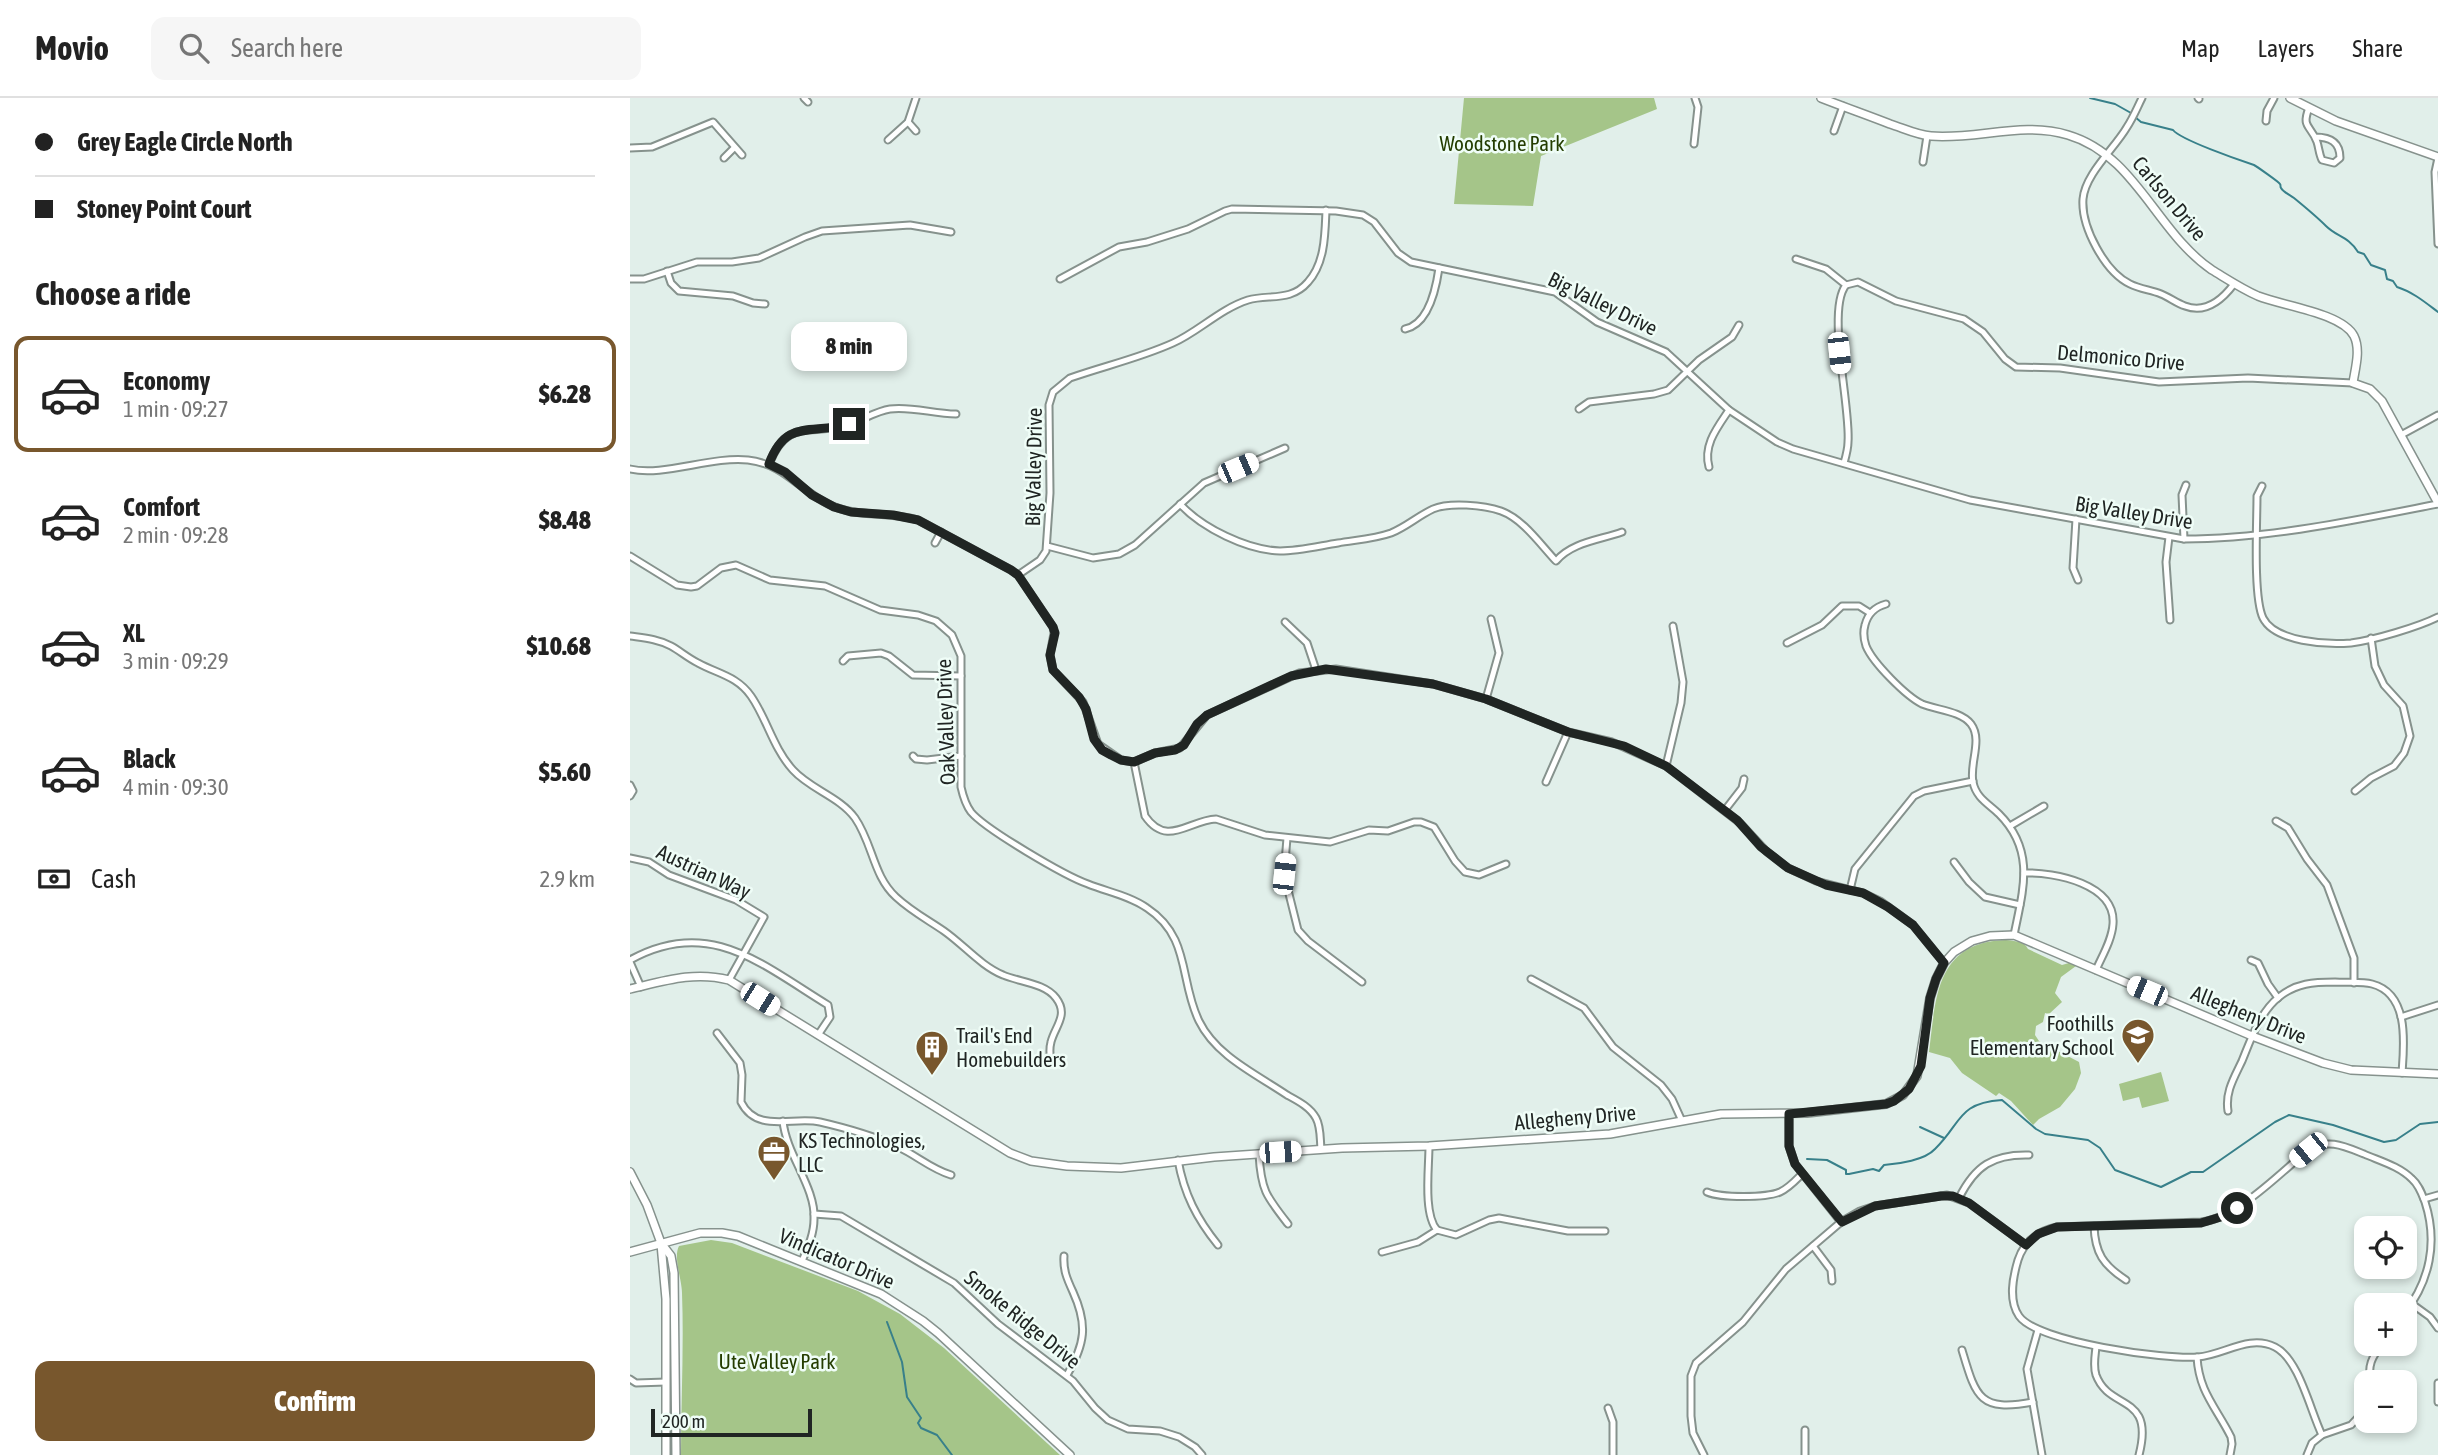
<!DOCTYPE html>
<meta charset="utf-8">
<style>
body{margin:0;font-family:"Asap Condensed",sans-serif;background:#f6f6f6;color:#222;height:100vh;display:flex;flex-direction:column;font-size:26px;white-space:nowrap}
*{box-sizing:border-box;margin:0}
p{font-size:23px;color:#767676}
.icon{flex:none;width:38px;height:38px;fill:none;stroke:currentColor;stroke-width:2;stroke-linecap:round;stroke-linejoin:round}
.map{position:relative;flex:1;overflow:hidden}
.details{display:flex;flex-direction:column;background:#fff;width:630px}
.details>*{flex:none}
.hud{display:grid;align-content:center;height:154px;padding:0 35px;background:#fff}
.tools{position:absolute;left:1724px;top:1118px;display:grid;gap:14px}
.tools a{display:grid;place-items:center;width:63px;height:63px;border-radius:14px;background:#fff;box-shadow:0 4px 10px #0003;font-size:35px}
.scale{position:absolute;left:21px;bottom:18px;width:161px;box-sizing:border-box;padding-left:7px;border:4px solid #202523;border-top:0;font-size:19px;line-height:24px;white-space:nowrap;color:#202523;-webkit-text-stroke:5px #effdf7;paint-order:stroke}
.end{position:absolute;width:32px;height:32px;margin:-16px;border:9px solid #202523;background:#fff;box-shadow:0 0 0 4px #fff}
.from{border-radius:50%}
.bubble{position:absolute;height:49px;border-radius:14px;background:#fff;box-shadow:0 4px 10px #0003;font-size:23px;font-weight:800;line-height:49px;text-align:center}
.car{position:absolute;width:21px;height:42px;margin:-21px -10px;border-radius:9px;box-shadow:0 0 5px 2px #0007;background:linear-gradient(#fff 24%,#345 0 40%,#fff 0 76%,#345 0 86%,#fff 0)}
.hud b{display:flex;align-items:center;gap:24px;height:66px;font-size:26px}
.hud b+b{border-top:2px solid #e0e0e0}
.hud i{width:18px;height:18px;background:#222}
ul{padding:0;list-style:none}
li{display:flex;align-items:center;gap:21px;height:116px;margin:0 14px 10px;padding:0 21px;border:4px solid transparent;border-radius:14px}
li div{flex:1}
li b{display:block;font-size:26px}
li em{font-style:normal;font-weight:800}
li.active{border-color:#78572d}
li>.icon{width:63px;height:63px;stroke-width:1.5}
h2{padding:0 35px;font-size:32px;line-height:84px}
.pay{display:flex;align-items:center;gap:18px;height:77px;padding:0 35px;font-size:26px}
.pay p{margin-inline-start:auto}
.primary-button{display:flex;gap:14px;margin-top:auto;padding:14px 35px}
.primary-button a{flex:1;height:80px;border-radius:14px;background:#78572d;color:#fff;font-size:28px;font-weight:800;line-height:80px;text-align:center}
header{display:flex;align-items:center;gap:42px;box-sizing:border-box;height:98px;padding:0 35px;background:#fff;border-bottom:2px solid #e0e0e0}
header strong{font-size:33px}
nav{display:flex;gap:38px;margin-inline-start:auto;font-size:24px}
.search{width:490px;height:63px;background:#f6f6f6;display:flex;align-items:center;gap:18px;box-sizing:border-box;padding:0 24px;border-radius:14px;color:#767676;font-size:26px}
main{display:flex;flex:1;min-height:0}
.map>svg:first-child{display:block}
.green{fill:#a5c589}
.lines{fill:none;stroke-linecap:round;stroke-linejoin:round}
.stream{stroke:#38808a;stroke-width:2}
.street-casing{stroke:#86928d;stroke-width:9}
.secondary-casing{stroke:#86928d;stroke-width:10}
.street{stroke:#fff;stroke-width:5}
.secondary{stroke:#fff;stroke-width:7}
.route{stroke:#202523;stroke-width:9}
.labels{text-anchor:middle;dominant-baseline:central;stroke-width:5;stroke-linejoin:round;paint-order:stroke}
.park-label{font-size:21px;fill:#243d00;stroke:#effdf7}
.street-label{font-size:21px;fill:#202523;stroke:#effdf7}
.poi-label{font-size:21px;fill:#202523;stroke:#effdf7;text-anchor:start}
</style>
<header>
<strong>Movio</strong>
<div class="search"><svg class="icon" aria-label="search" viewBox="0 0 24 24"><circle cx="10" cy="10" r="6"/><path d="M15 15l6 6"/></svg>Search here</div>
<nav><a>Map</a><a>Layers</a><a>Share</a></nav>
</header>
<main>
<section class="details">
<div class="hud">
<b><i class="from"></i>Grey Eagle Circle North</b>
<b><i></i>Stoney Point Court</b>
</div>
<h2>Choose a ride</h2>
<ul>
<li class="active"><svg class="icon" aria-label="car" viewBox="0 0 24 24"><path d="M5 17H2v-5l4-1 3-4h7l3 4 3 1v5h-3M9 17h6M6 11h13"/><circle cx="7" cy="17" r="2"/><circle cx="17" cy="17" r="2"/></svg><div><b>Economy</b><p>1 min · 09:27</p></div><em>$6.28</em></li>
<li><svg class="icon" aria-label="car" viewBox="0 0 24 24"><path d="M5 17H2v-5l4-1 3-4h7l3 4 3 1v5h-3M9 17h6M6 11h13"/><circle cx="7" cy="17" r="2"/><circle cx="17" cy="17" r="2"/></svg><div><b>Comfort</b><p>2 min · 09:28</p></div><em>$8.48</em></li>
<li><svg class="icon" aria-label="car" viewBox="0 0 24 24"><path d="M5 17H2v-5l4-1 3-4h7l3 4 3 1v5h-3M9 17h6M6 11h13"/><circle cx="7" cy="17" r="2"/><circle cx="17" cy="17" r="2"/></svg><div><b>XL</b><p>3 min · 09:29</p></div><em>$10.68</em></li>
<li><svg class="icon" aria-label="car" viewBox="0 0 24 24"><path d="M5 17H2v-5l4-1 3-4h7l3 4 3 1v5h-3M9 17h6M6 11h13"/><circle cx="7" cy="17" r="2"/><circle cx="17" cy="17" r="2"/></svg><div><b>Black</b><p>4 min · 09:30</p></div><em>$5.60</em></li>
</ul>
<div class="pay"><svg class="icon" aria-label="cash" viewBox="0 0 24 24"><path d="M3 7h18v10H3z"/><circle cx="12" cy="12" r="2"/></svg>Cash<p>2.9 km</p></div>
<div class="primary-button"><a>Confirm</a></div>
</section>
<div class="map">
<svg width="1808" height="1357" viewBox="0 0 1808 1357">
<rect width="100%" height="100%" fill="#e1efea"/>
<!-- green -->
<g class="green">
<path d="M834,0H1024L1027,11L911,58L903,108L824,106Z"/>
<path d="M1376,842C1384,843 1394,843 1398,851L1432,867L1439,865L1446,868L1431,879L1425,895L1432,904L1419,916L1415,915L1413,924L1406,928L1405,937L1409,943L1449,964L1451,975L1445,991L1430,1009L1409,1021L1403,1027L1381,1003L1369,995L1366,998L1332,975L1320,960L1299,954C1306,899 1306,844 1376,842Z"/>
<path d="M1531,974L1539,1003L1512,1010L1509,999L1493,1003L1489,986Z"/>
<path d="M81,1142L102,1145L228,1193L270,1216L314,1250L430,1357H51C51,1303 54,1249 52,1195C52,1182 43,1159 49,1148Z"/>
</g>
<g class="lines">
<!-- stream -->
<g class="stream">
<path d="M1460,0L1485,6L1501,15"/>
<path d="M1505,19L1511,24L1543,32C1551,42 1609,62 1624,67C1626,68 1649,84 1650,86C1651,87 1650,89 1651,90C1653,94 1660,97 1664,100C1675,109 1686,118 1696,128C1707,139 1718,138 1728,154L1734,156L1741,167L1755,172L1757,181L1763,183L1767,189C1783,194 1796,205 1808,214"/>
<path d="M1290,1029L1314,1040"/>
<path d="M1177,1061L1197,1062L1216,1072V1076H1219L1243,1071L1249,1073L1254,1067C1269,1066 1295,1062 1305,1051C1332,1025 1327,1005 1372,1002L1406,1031L1415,1036L1458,1042L1470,1050L1485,1072L1531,1089L1561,1074H1573L1645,1024L1659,1017L1703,1027L1754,1044L1766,1042L1790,1026L1808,1024"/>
<path d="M257,1224L272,1264L277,1299L291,1320L288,1325L291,1330L307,1337L322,1357"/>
</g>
<defs>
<g id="street">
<path d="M174,0L178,4"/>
<path d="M1512,0C1507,10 1503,20 1497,29C1485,50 1455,76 1453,101C1451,129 1475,174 1500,186C1510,191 1521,192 1531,196C1539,199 1546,205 1555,208C1576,216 1592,202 1604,186"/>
<path d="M1568,0L1569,1"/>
<path d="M1679,10C1671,30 1681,27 1687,44C1689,50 1689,56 1692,62L1704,65L1710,60C1710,44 1700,39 1685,39"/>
<path d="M1636,23L1637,13L1644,0"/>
<path d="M278,24L286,33"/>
<path d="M1204,33L1213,8"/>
<path d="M258,42L278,24L286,0"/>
<path d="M1064,46L1068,9L1065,0"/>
<path d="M0,50L22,49L83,24L112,57"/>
<path d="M94,60L104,50"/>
<path d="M1808,60L1805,74L1808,146"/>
<path d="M1293,64L1297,38"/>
<path d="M1166,161L1196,171L1216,187L1228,184L1266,203L1334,221L1353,234L1375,261L1386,269L1430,270L1529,284L1618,280L1723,285"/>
<path d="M37,173L41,185L49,193L103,198L123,205L135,206"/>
<path d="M0,181H14L67,164H102L129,160L175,139L192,133L280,127L321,134"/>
<path d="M430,181L489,149L517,144L558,131L595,113L602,111L706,113L733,117L744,124L768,155L781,164L925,194L967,224L1036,254L1099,312L1147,344L1163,351L1340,402L1554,441C1638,441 1726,422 1808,406"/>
<path d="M775,231C799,226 806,191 809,170"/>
<path d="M949,311L959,304L1024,296L1038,292L1069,262L1102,239L1109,227"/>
<path d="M1771,337L1808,317"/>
<path d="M1214,365C1216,358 1218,351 1218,344C1221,310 1196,212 1216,187"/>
<path d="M139,366C158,318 181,339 220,326C233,322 246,313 260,311C281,308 304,316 326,316"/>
<path d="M1079,369C1073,347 1087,330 1099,312"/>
<path d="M0,371C33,379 81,358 118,362C154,366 168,391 198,406C226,420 258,413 288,422L381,472L388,477L423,529L424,535L420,557L423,572L453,604L468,646L491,662L504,664L525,655L550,650L577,617L669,575L706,571L803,586L856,601L938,634L982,644L1036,668L1110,725L1137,754L1158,770L1186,783L1233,795L1250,803L1283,827L1314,865"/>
<path d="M1632,388L1627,398C1627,425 1623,499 1633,520C1645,544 1697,547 1721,545C1744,542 1788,529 1808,519"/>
<path d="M550,406C572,430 617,452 650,453C669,453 689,448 708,445C725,442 744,441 761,435C776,429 788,418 803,411C819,404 854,407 871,413C893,421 910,446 926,463C942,444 970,442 992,434"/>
<path d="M1446,421L1443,470L1448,482"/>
<path d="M1539,439L1536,464L1540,522"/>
<path d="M1554,441L1552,397L1556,387"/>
<path d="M305,445L311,434"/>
<path d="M417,448L463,460L489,456L505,447L574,385L655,350"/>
<path d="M0,458L47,487L61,489L67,488L91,470L106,467L140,482L195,488L250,512L288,517L306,523L322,537L331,558V689C333,698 335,706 341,714C355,731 435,778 458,786C478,794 500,798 517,810C561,839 549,882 569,923C586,958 626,976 657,997C668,1003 680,1009 686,1020C691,1029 690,1041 691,1051"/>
<path d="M388,477L410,462L416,453L420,395L419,307L423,294L440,280C474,268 510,260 543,245C568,234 590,211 618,202C639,196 661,204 678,184C695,165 695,137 696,112"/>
<path d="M1256,506C1245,509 1238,515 1235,527C1233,534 1234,542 1236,548C1243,565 1276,598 1292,606C1307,612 1331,613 1341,626C1353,642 1339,666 1343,684C1346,700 1359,706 1369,716C1406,753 1393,792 1384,837"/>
<path d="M655,524L677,545L686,572"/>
<path d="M0,538C14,540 28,541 41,548C50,553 58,560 68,565C88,576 107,578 121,598C137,621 143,650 163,672C180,691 210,699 225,720C243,746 243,778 266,799C281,813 298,822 314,833C334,847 351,868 373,877C389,884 415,885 426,900C439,917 425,928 421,944C419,951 420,959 421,965"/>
<path d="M1157,545L1192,527L1212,508H1229L1240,515"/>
<path d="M213,563L218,558L251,555L259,558L283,577L331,578"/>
<path d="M856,601L869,555L861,521"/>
<path d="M283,658L286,661L297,662L331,658"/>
<path d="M504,664L515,718C537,750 559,722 586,721L635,737L700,744L739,732L758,733L784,724H791L804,729L825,763L835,774L849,777L876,766"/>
<path d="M1036,668L1051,605L1053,584L1043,528"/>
<path d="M916,684L938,634"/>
<path d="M0,687L3,693L0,698"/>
<path d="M1725,693L1741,680L1764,668L1774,655L1780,638L1773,608L1754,587L1745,568L1741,540"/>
<path d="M1095,712L1112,690L1114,681"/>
<path d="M1646,723L1658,730L1677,761L1697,787L1724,860V885"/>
<path d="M1380,728L1414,708"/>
<path d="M657,740L654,776L668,832L678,843L732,884"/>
<path d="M0,760L19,764L39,777L106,802L134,819L99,882"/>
<path d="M1324,764L1339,784L1355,799L1390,807"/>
<path d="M1394,775C1425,774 1486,786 1483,826C1482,842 1472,858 1466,872"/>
<path d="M1220,792L1225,771L1284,698L1294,693L1343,683"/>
<path d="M0,862C79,818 131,866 198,907L200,919L188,937"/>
<path d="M1621,862L1628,865L1638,886L1648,900"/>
<path d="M0,864L11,889"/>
<path d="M901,881L954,910L983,949L1031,987L1042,1001L1052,1023"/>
<path d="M1771,919L1808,907"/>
<path d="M87,935L110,965L112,977L111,1004C127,1036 163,1018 190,1024C216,1030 244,1038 268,1049C286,1057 301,1071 321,1077"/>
<path d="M1598,1013C1595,994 1604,980 1612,963C1621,941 1630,914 1649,899C1666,885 1684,884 1705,884C1717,885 1731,883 1742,886C1780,896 1774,947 1772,975"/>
<path d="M1159,1016V1048L1165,1066L1211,1124"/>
<path d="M153,1023C156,1056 186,1090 184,1121C184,1136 178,1149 172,1163"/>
<path d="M799,1048C799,1070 793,1116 807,1132"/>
<path d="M629,1056C631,1092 636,1098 658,1126"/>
<path d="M548,1062C554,1096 567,1121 588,1147"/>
<path d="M1077,1094C1091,1100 1136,1100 1150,1094C1159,1090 1166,1082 1172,1076"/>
<path d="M1329,1100C1345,1068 1363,1056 1399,1057"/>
<path d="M1794,1101L1808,1097"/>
<path d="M184,1116L211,1118L324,1185L368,1226L443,1283L465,1310L478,1322L498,1331L530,1333L549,1339L565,1349L572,1357"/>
<path d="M1464,1128C1465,1155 1473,1167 1496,1182"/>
<path d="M807,1132L826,1137L859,1122L869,1120L938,1133H975"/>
<path d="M1183,1148L1201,1172L1202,1183"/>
<path d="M752,1154L788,1144L807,1132"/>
<path d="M434,1158C433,1172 437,1181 443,1194C458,1227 455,1246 437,1277"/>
<path d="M1782,1206L1800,1219L1808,1230"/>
<path d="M1408,1232L1397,1271L1412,1357"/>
<path d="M1466,1249C1465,1259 1463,1268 1466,1277C1479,1313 1525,1295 1509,1357"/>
<path d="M1332,1252C1346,1299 1349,1314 1403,1304"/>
<path d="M1567,1259C1569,1294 1586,1309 1601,1339L1602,1346L1600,1357"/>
<path d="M0,1281L6,1285L36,1284"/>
<path d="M1741,1284C1737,1268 1742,1259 1752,1246"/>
<path d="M1808,1285V1304"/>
<path d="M978,1310L983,1324V1357"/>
<path d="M1736,1311L1721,1327L1692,1337C1680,1312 1669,1261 1645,1249C1619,1236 1594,1257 1568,1259C1536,1262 1407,1244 1389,1218C1378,1202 1383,1179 1388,1162C1394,1143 1409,1133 1427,1129L1571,1124C1607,1120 1649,1076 1678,1052C1698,1040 1714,1048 1734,1056C1750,1063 1769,1068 1782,1081C1789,1087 1792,1096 1795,1104C1808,1144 1800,1183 1774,1216"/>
<path d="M1175,1332V1357"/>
<path d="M1074,1357L1063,1335L1061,1318V1278L1066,1265L1113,1224L1156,1171L1211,1124L1230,1113L1245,1108L1317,1097L1339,1105L1396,1147"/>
<path d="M1677,1357L1682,1345L1692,1337"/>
</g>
<g id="secondary">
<path d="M1191,0C1214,9 1237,17 1260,26C1273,30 1287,37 1301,38C1346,42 1393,23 1438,37C1506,57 1526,134 1582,172C1597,181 1612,191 1628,198C1653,208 1712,215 1724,238C1731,252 1725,271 1723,285L1740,291L1752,303L1808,405"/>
<path d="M1660,0L1706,23L1808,59"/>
<path d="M0,891C34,883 64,873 99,882L380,1055L401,1063L437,1068L491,1070L584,1059L712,1050L799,1048L980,1036L1091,1016L1177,1015L1256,1006L1273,997L1287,978L1300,900L1306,881L1314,865L1324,854L1342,843L1360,838L1384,837L1622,938L1693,965L1721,972L1808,976"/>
<path d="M0,1074L17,1107L31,1145L41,1158L44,1175L46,1357"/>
<path d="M31,1146L36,1201V1357"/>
<path d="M0,1154L70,1135H92L108,1138L251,1196L293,1223L308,1235L440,1357"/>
</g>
</defs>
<!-- street casing -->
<use href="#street" class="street-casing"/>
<!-- secondary casing -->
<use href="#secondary" class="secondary-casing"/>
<!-- street -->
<use href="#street" class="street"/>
<!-- secondary -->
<use href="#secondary" class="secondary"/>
</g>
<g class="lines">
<!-- route -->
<path class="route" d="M219,326C181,337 156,320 139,366L155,374L182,397L204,409L221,414L263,417L288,422L381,472L388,477L423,529L425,535L420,557L423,572L449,599L456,611L464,641L472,652L481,657L491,662L504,664L525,655L545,652L554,647L567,626L577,617L661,578L696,571L803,586L856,601L938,634L994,648L1036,668L1107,722L1131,749L1158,770L1196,787L1233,795L1258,809L1283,827L1314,865L1306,881L1300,900L1291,968L1279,991L1264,1003L1256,1006L1159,1016V1048L1165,1066L1212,1124L1245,1108L1311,1098H1323L1339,1105L1396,1147L1408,1136L1427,1129L1571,1125L1594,1118L1607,1110"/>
</g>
<!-- icons -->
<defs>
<symbol id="school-pin" viewBox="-11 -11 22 30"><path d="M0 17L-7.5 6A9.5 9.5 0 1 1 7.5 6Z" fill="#78572d" stroke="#effdf7"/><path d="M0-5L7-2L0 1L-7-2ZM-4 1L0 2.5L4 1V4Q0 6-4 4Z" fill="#fff"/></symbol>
<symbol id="building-pin" viewBox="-11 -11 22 30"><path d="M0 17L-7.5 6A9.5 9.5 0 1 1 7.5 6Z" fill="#78572d" stroke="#effdf7"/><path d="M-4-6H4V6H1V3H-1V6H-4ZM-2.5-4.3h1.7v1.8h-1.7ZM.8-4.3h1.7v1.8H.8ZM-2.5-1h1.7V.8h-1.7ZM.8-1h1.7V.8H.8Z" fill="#fff"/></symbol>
<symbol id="office-pin" viewBox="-11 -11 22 30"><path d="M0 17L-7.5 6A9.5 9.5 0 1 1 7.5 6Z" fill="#78572d" stroke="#effdf7"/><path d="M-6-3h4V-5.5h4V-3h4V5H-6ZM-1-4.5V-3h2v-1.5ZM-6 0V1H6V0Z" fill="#fff"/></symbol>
</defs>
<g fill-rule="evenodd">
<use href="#school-pin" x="1489" y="918" width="38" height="52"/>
<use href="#building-pin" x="283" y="930" width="38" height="52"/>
<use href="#office-pin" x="125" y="1035" width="38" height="52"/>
</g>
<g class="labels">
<!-- park labels -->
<g class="park-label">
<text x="872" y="45">Woodstone Park</text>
<text x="147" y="1263">Ute Valley Park</text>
</g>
<!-- street labels -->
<g class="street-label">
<text transform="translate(1540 100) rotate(50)">Carlson Drive</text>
<text transform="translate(973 205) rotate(26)">Big Valley Drive</text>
<text transform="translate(1491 259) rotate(5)">Delmonico Drive</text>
<text transform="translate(403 369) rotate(-89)">Big Valley Drive</text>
<text transform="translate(1504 414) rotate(9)">Big Valley Drive</text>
<text transform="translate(315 624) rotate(-92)">Oak Valley Drive</text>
<text transform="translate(74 773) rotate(25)">Austrian Way</text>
<text transform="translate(1619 916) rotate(22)">Allegheny Drive</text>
<text transform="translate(945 1019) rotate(-5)">Allegheny Drive</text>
<text transform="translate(207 1160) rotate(23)">Vindicator Drive</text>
<text transform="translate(393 1221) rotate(39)">Smoke Ridge Drive</text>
</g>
<!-- poi labels -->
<g class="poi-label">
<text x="1484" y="925" text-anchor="end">Foothills<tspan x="1484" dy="24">Elementary School</tspan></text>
<text x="326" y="937">Trail's End<tspan x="326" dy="24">Homebuilders</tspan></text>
<text x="168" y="1042">KS Technologies,<tspan x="168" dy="24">LLC</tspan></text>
</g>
</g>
</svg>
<div class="tools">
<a><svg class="icon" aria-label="locate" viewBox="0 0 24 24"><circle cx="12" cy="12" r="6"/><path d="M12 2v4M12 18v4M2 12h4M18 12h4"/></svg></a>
<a>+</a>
<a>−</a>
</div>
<div class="scale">200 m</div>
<i class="end from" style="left:1607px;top:1110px"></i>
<i class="end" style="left:219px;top:326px"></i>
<div class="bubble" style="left:161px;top:224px;width:116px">8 min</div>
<i class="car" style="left:1209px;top:255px;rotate:174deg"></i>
<i class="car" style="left:608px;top:370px;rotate:67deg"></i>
<i class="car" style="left:654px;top:776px;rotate:6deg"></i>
<i class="car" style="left:1517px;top:893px;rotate:293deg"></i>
<i class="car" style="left:130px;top:901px;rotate:122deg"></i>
<i class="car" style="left:1678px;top:1052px;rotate:231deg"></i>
<i class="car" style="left:650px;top:1054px;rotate:86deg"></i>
</div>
</main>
